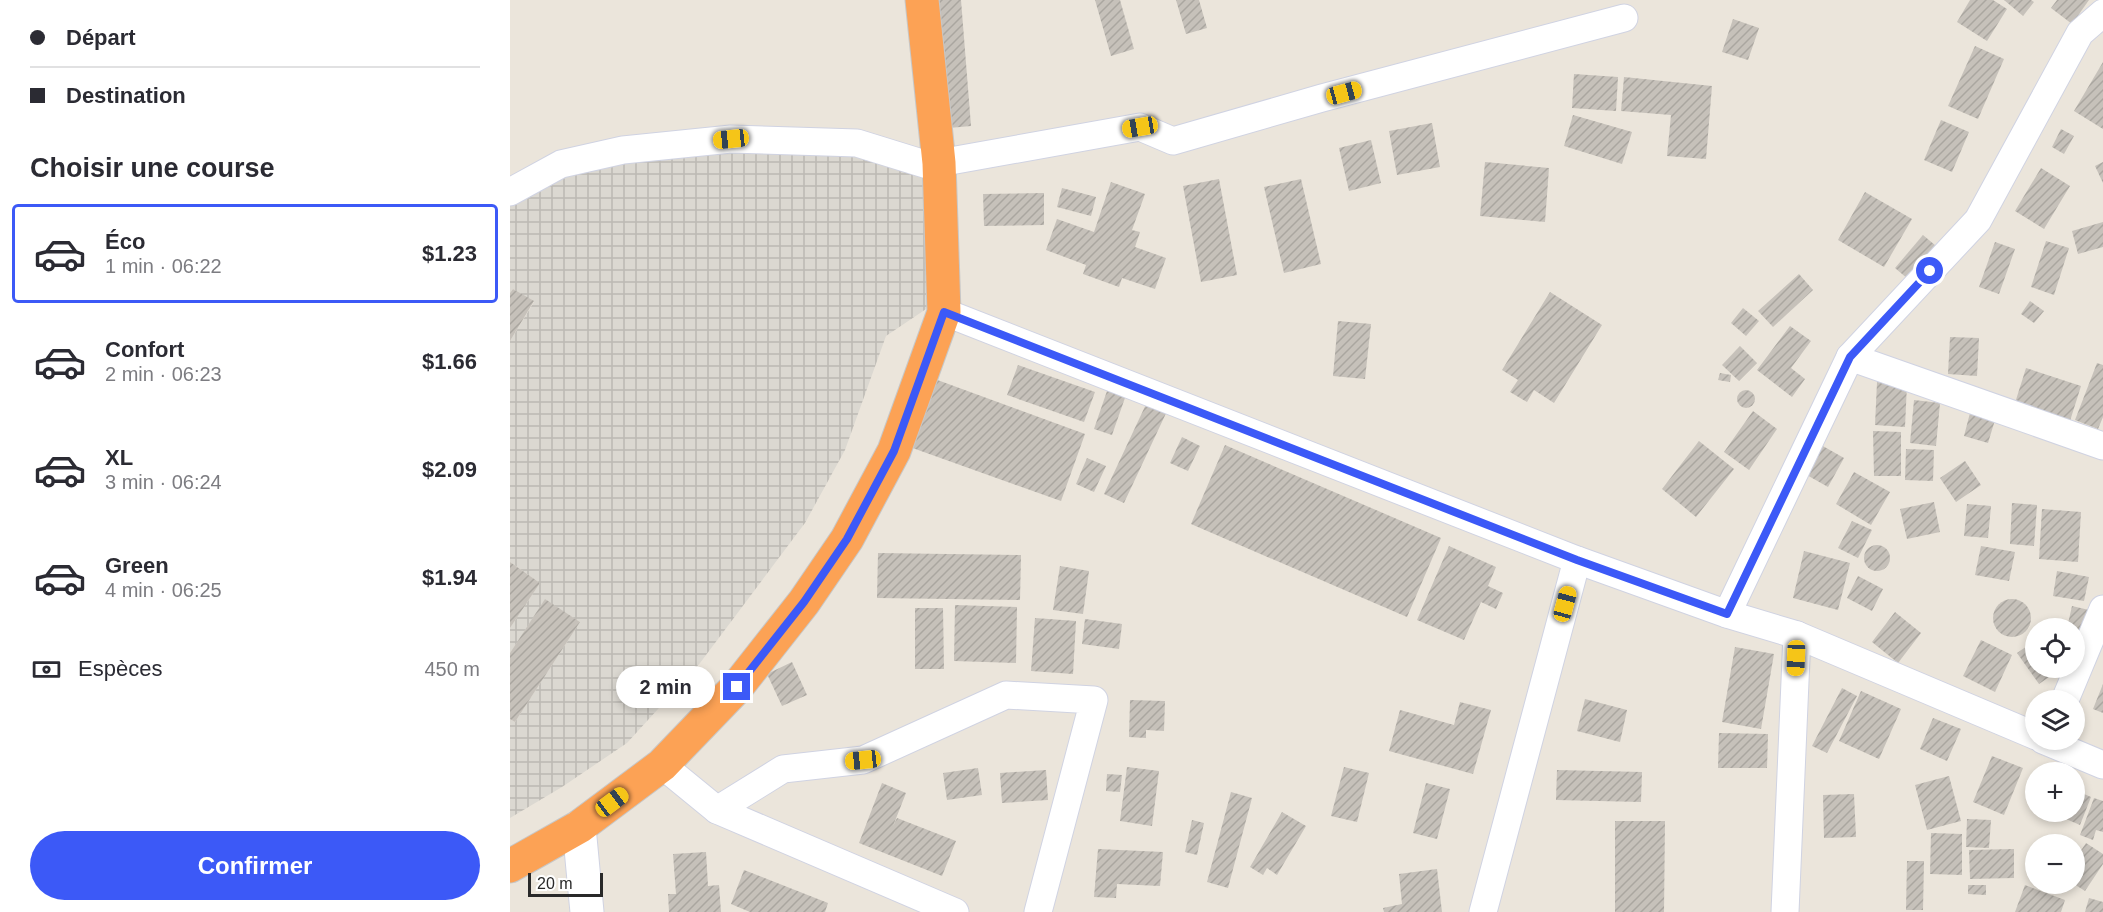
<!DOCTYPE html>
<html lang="fr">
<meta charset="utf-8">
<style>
body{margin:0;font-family:Helvetica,sans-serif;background:#f2f2f3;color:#2b2b33;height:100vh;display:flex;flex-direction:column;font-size:22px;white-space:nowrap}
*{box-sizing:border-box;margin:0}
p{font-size:20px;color:#7c7c81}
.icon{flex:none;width:33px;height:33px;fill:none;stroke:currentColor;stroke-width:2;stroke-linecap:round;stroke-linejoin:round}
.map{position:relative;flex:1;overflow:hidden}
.panel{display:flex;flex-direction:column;background:#fff;width:510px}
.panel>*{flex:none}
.top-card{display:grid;align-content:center;height:132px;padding:0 30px;background:#fff}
.buttons{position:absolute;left:1515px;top:618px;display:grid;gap:12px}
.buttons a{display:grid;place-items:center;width:60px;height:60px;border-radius:50%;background:#fff;box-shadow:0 3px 9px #0003;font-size:30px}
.scale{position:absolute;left:18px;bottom:15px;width:75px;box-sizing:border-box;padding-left:6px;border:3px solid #292929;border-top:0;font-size:16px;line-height:21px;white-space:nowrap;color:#292929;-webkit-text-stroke:4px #fff;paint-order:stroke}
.end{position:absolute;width:27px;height:27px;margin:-14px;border:8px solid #3c59f7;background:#fff;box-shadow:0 0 0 3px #fff}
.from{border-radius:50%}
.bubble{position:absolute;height:42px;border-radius:21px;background:#fff;box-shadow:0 3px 9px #0003;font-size:20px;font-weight:700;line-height:42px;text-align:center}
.car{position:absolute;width:18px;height:36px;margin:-18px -9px;border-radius:8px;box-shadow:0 0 4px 2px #0007;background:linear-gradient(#f5c518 24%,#345 0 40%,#f5c518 0 76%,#345 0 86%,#f5c518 0)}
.top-card b{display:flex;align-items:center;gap:21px;height:57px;font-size:22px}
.top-card b+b{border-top:2px solid #e1e1e2}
.top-card i{width:15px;height:15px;background:#2b2b33}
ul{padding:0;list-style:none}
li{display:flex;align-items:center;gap:18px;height:99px;margin:0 12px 9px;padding:0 18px;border:3px solid transparent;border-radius:6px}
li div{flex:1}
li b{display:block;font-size:22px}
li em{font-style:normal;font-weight:700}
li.selected{border-color:#3c59f7}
li>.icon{width:54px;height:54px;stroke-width:1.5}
h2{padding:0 30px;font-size:27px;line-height:72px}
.pay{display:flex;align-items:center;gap:15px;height:66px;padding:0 30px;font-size:22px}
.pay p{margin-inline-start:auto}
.action{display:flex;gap:12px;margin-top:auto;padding:12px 30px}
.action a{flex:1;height:69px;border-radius:36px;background:#3c59f7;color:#fff;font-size:24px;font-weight:700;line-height:69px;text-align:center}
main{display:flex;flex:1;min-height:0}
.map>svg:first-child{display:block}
.plaza{fill:url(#plaza-grid)}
.building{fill:url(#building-hatch)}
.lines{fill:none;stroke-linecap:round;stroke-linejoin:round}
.street-casing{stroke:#d0d3e2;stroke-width:29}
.secondary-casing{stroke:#d0d3e2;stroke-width:35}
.highway-casing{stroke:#c7c7c7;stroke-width:35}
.street{stroke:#fff;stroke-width:27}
.secondary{stroke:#fff;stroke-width:33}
.highway{stroke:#fca255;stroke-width:33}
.route{stroke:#3c59f7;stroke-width:8}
</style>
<main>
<section class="panel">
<div class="top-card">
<b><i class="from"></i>Départ</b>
<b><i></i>Destination</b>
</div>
<h2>Choisir une course</h2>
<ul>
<li class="selected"><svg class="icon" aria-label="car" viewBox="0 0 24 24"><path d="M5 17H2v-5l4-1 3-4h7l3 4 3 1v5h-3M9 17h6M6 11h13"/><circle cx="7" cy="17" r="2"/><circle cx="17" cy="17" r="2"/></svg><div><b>Éco</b><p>1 min · 06:22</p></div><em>$1.23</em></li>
<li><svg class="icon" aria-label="car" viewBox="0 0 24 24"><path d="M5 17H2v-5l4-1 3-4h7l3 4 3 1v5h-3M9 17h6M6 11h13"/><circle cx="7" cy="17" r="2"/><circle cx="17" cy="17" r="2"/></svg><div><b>Confort</b><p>2 min · 06:23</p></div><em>$1.66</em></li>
<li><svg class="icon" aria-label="car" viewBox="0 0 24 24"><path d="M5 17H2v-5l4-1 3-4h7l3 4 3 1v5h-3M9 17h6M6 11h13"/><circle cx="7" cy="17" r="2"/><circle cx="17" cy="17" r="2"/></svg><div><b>XL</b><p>3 min · 06:24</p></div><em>$2.09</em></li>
<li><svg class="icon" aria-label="car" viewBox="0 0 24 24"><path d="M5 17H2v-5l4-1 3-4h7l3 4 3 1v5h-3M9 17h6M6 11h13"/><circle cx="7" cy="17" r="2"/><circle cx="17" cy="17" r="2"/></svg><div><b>Green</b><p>4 min · 06:25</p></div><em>$1.94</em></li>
</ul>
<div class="pay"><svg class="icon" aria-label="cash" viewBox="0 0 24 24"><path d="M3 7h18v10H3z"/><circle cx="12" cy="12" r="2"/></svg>Espèces<p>450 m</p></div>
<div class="action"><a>Confirmer</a></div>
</section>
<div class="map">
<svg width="1593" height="912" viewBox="0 0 1593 912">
<defs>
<pattern id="plaza-grid" width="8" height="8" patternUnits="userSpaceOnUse" patternTransform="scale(1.5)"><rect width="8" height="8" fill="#dbd8d1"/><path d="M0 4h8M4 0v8" fill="none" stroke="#bcb9b3"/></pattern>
<pattern id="building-hatch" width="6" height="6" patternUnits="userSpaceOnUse" patternTransform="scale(1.5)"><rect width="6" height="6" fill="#c6c1ba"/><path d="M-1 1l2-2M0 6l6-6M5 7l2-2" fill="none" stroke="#aaa6a0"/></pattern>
</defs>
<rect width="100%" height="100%" fill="#ebe5db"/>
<!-- plaza -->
<path class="plaza" d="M221,139L418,165L428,301L376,336L335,450L295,523L190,663L117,743L52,787L0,818V719L5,722L70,622L35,600L0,653V628L30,583L0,562V341L24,302L3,289L0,293V192L51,164Z"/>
<!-- building -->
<g class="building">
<path d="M429,0H451L461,126L439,128Z"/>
<path d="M585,0H610L624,49L601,56Z"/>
<path d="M666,0H689L697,28L676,34Z"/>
<path d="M1460,0H1483L1497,9L1477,41L1447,22Z"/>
<path d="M1494,0H1521L1524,2L1513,16Z"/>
<path d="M1547,0H1579L1562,24L1541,8Z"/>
<path d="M1223,19L1249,28L1238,60L1212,52Z"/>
<path d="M1465,46L1494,59L1468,119L1438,106Z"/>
<path d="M1593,62V129L1564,111Z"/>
<path d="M1064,74L1108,77L1106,111L1062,108Z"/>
<path d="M1114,77L1202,86L1196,159L1157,156L1161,115L1111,111Z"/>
<path d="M1063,115L1122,132L1112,164L1054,146Z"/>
<path d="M1431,120L1459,132L1442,172L1414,160Z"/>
<path d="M922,123L930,167L887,175L879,131Z"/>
<path d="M1551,129L1564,136L1554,154L1542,147Z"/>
<path d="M861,140L871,183L839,191L829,148Z"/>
<path d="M975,162L1039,168L1035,222L970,216Z"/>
<path d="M1593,162V183L1585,166Z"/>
<path d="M1531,168L1560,186L1534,229L1505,211Z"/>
<path d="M709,179L727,275L691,282L673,186Z"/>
<path d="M791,179L811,264L774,273L754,187Z"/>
<path d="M601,182L635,194L622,230L630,232L625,247L656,258L645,289L612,278L609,287L573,274L576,265L536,250L547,219L584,232Z"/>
<path d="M552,188L586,197L581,216L547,207Z"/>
<path d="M1355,192L1402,219L1374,267L1328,240Z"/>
<path d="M534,193V225L474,226L473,194Z"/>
<path d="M1593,222V247L1568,254L1562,231Z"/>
<path d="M1413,235L1432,251L1405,285L1385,268Z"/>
<path d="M1536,241L1559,248L1544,295L1521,287Z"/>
<path d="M1485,242L1505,249L1489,294L1469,287Z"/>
<path d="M1289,274L1303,290L1263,327L1248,311Z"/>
<path d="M3,289L24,301L0,341V293Z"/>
<path d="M1040,292L1092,325L1044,403L1024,390L1017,402L1000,392L1008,380L992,370Z"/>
<path d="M1520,301L1534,311L1524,323L1511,314Z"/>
<path d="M1233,308L1249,321L1236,336L1221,323Z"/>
<path d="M828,321L861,324L855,379L823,376Z"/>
<path d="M1280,326L1301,341L1281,368L1295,379L1282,397L1247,370Z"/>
<path d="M1440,337L1469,338L1467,376L1438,374Z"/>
<path d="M1230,346L1247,363L1229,381L1212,365Z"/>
<path d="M1587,363L1593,365V417L1588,429L1565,420Z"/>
<path d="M508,365L585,392L574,422L497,395Z"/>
<path d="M1516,368L1571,386L1560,421L1505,403Z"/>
<path d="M1210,373L1221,375L1220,382L1208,380Z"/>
<path d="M422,378L575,434L551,501L397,446Z"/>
<path d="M1367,382L1397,384L1395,427L1365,425Z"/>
<path d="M598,388L616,395L602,435L584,429Z"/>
<circle cx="1236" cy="399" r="9"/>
<path d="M638,400L658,409L614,503L594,494Z"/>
<path d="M1404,400L1430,403L1426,446L1400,443Z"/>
<path d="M1243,411L1267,429L1239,470L1214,452Z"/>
<path d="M1460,413L1485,420L1478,443L1454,436Z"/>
<path d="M1363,431L1391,432V476H1364Z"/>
<path d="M672,437L690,446L678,471L660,463Z"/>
<path d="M1189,441L1224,469L1186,517L1152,489Z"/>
<path d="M1304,441L1334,458L1318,487L1288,470Z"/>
<path d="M715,445L931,538L897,617L681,524Z"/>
<path d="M1396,449L1424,450L1423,481L1395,480Z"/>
<path d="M577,458L596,466L584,492L566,484Z"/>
<path d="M1455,461L1471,485L1446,502L1430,478Z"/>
<path d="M1344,472L1380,492L1361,525L1326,504Z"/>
<path d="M1424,502L1430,532L1397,539L1390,509Z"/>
<path d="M1502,503L1527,505L1524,546L1500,544Z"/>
<path d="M1457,504L1481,506L1478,538L1454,536Z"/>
<path d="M1532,509L1571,512L1568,562L1529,559Z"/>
<path d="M1342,521L1362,530L1348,558L1328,548Z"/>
<circle cx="1367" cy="558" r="13"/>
<path d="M939,546L986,567L978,586L993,593L986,609L971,602L954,640L907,620Z"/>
<path d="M1471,546L1505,552L1499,581L1465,575Z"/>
<path d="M1294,551L1340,563L1328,610L1283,598Z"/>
<path d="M368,553L511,555L510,600L367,598Z"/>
<path d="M0,562L30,583L0,628Z"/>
<path d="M550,566L579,571L573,614L543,610Z"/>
<path d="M1547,571L1579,577L1574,601L1543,596Z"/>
<path d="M1348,576L1373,589L1362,611L1337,598Z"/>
<circle cx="1502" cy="618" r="19"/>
<path d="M35,599L70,622L5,722L0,719V653Z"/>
<path d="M445,605L507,607L506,663L444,661Z"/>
<path d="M1562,606L1579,610L1564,643V628H1557Z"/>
<path d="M405,608H433L434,669H405Z"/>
<path d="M1385,612L1411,633L1388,663L1362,642Z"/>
<path d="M525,618L566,621L563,674L521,671Z"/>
<path d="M575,619L612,624L609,649L572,644Z"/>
<path d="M1471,640L1502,655L1485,692L1453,676Z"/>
<path d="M1526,640V668H1552L1529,684L1507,653Z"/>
<path d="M1225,647L1264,654L1251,729L1212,722Z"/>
<path d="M282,662L297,695L272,706L257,674Z"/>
<path d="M1593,684V713L1583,709Z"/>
<path d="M1332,688L1347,696L1317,753L1302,746Z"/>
<path d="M1351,691L1391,709L1369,759L1329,741Z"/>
<path d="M1075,699L1117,710L1110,742L1067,731Z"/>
<path d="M620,700L655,701L654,731L636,730V738L619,737Z"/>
<path d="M950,702L981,710L963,774L879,751L890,710L944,725Z"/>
<path d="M1423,718L1451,729L1437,761L1410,749Z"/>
<path d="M1209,733L1258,734L1257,768H1208Z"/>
<path d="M1482,756L1513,768L1494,815L1463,802Z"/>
<path d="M617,767L649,771L642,826L610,821Z"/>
<path d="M834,767L859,773L847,822L821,816Z"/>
<path d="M468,768L472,795L437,800L433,773Z"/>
<path d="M536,770L538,800L492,803L490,773Z"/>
<path d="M1047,770L1132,772L1131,802L1046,800Z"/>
<path d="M597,774L612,775L610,792L596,791Z"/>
<path d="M1439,776L1451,821L1417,830L1405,785Z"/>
<path d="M372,783L396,793L383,826L387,818L446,841L432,876L349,843Z"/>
<path d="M916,783L940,789L927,839L903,833Z"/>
<path d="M1567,791L1581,797L1570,825L1556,819L1559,812H1564V797Z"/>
<path d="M721,792L742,798L718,888L697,882Z"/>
<path d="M1344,794L1346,837L1314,838L1313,795Z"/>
<path d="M1584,798L1593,801V832L1586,830L1583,840L1570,835Z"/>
<path d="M772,812L796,826L767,875L757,868L753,875L740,867Z"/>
<path d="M1457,819L1481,820L1479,848L1456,847Z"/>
<path d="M682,820L694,823L687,855L675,852Z"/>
<path d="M1105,821H1155L1154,912H1105Z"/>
<path d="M1421,833L1452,834V875L1420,874Z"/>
<path d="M1576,843L1593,854V864L1575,891L1564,884V861Z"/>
<path d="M588,849L653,852L650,886L607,884L606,898L584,897Z"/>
<path d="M1504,849V878L1460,879L1459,850Z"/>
<path d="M196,852L198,886L209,885L211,912H159L158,894H166L163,854Z"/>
<path d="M1397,861H1414L1413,910H1396Z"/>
<path d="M927,869L932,912H874L873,908L892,904L889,874Z"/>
<path d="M234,870L318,903L315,912H240L221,904Z"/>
<path d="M1458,885H1476V895L1458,894Z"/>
<path d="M1515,885L1555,900L1551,912H1505Z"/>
<path d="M1579,898L1593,902V912H1575Z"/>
</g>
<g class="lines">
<defs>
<g id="street">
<path d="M0,192L51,164L113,150L221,139L347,143L418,165L630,127L663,141L812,98L1114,18"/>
<path d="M434,312L1067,560L1217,614L1287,635L1526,736"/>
<path d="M1340,357L1593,446"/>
<path d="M1217,614L1340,357L1468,220L1570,33L1593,13"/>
<path d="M1555,700L1593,609"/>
<path d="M1533,740L1593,765"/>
<path d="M152,765L207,810L445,912"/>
<path d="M207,810L273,769L353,760L496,695L584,700L528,912"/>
<path d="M973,912L1067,560"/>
<path d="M1275,912L1287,635"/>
</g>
<path id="secondary" d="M69,827L77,912"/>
<path id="highway" d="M0,866L69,827L152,765L227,687L294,602L337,539L384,451L434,312L429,163L412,0"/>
</defs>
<!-- street casing -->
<use href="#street" class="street-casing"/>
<!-- secondary casing -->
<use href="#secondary" class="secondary-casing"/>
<!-- highway casing -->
<use href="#highway" class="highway-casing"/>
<!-- street -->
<use href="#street" class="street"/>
<!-- secondary -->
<use href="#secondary" class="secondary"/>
<!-- highway -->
<use href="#highway" class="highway"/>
</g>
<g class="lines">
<!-- route -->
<path class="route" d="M227,687L294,602L337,539L384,451L434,312L1067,560L1217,614L1340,357L1420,271"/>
</g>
</svg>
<div class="buttons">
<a><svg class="icon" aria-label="locate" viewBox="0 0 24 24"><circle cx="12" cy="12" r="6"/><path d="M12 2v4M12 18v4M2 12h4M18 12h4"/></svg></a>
<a><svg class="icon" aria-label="layers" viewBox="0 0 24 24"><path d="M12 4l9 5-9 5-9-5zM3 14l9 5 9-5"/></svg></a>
<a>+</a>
<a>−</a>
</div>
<div class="scale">20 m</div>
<i class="end from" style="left:1420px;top:271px"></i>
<i class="end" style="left:227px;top:687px"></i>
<div class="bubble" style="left:106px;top:666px;width:99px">2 min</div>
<i class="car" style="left:834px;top:93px;rotate:75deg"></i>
<i class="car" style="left:630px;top:127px;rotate:260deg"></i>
<i class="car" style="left:221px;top:139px;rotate:264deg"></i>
<i class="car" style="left:1055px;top:604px;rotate:15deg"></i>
<i class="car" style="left:1286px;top:658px;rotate:182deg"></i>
<i class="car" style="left:353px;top:760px;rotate:264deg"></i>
<i class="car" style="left:102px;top:802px;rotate:53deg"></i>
</div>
</main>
